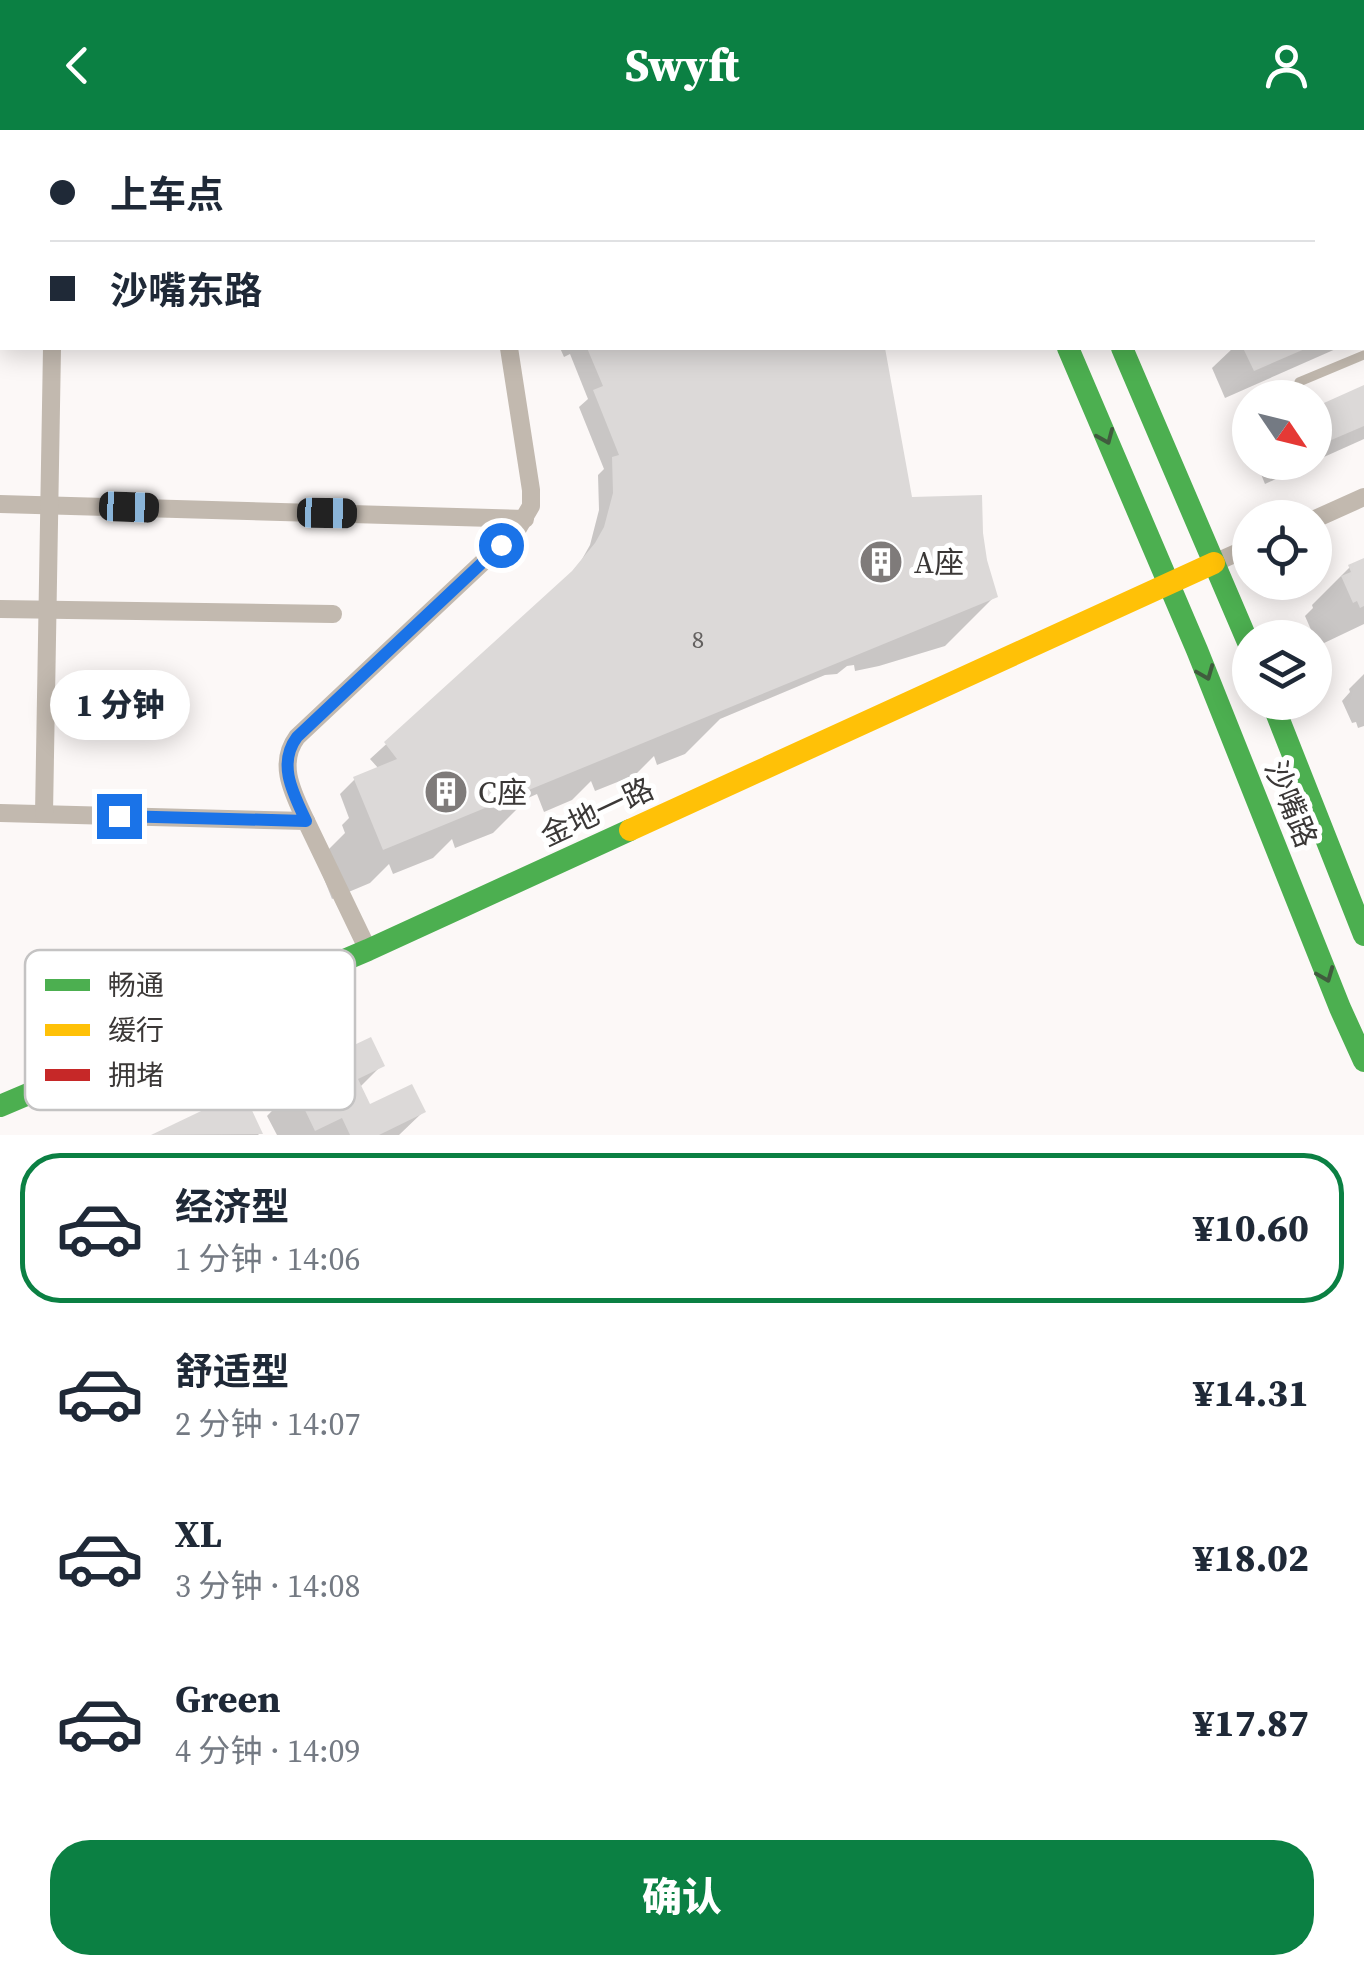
<!DOCTYPE html>
<html lang="zh">
<meta charset="utf-8">
<style>
body{margin:0;font-family:"Source Serif 4","Noto Sans SC",serif;background:#f2f2f3;color:#1f2937;height:100vh;display:flex;flex-direction:column;font-size:38px;white-space:nowrap}
*{box-sizing:border-box;margin:0}
p{font-size:32px;color:#747a83}
.icon{flex:none;width:55px;height:55px;fill:none;stroke:currentColor;stroke-width:2;stroke-linecap:round;stroke-linejoin:round}
.map{position:relative;height:1005px;overflow:hidden}
.panel{display:flex;flex-direction:column;background:#fff;flex:1}
.panel>*{flex:none}
.guide{position:absolute;left:0px;top:0px;width:1365px;height:220px;box-shadow:0 5px 25px #0003;display:grid;align-content:center;height:220px;padding:0 50px;background:#fff}
.needle{width:65px;rotate:125deg}
.controls{position:absolute;left:1232px;top:250px;display:grid;gap:20px}
.controls a{display:grid;place-items:center;width:100px;height:100px;border-radius:50%;background:#fff;box-shadow:0 5px 25px #0003;font-size:50px}
.end{position:absolute;width:45px;height:45px;margin:-22px;border:12px solid #1a73e8;background:#fff;box-shadow:0 0 0 5px #fff}
.from{border-radius:50%}
.bubble{position:absolute;height:70px;border-radius:35px;background:#fff;box-shadow:0 5px 25px #0003;font-size:32px;font-weight:800;line-height:70px;text-align:center}
.car{position:absolute;width:30px;height:60px;margin:-30px -15px;border-radius:12px;box-shadow:0 0 8px 2px #0007;background:linear-gradient(#222 24%,#8ab4d8 0 40%,#222 0 76%,#8ab4d8 0 86%,#222 0)}
.guide b{display:flex;align-items:center;gap:35px;height:95px;font-size:38px}
.guide b+b{border-top:2px solid #e0e1e3}
.guide i{width:25px;height:25px;background:#1f2937}
ul{padding:18px 0 0;list-style:none}
li{display:flex;align-items:center;gap:30px;height:150px;margin:0 20px 15px;padding:0 30px;border:5px solid transparent;border-radius:40px}
li div{flex:1}
li b{display:block;font-size:38px}
li em{font-style:normal;font-weight:800}
li.on{border-color:#0b8043}
li>.icon{width:90px;height:90px;stroke-width:1.5}
.primary-button{display:flex;gap:20px;margin-top:auto;padding:20px 50px}
.primary-button a{flex:1;height:115px;border-radius:40px;background:#0b8043;color:#fff;font-size:40px;font-weight:800;line-height:115px;text-align:center}
header{display:flex;justify-content:space-between;align-items:center;height:130px;padding:0 50px;background:#0b8043;color:#fff;font-size:45px;font-weight:800}
.map>svg:first-child{display:block}
.shadow{fill:#0003}
.building{fill:#dcd9d8}
.lines{fill:none;stroke-linecap:round;stroke-linejoin:round}
.lane{stroke:#c2b9af;stroke-width:9}
.street{stroke:#c2b9af;stroke-width:18}
.fast{stroke:#4caf50;stroke-width:22}
.slow{stroke:#ffc107;stroke-width:22}
.jam{stroke:#c62828;stroke-width:22}
.oneway{stroke:#405c3e}
.route{stroke:#1a73e8;stroke-width:12}
.labels{text-anchor:middle;dominant-baseline:central;stroke-width:10;stroke-linejoin:round;paint-order:stroke}
.number-label{font-size:25px;fill:#63605f}
.poi-label{font-size:30px;fill:#3b3837;stroke:#fff;text-anchor:start}
.street-label{font-size:30px;fill:#3b3837;stroke:#fff}
.key{fill:#fff;stroke:#c4c3c3;stroke-width:2.5}
.key-label{font-size:28px;fill:#3b3837}
</style>
<header><svg class="icon" aria-label="back" viewBox="0 0 24 24"><path d="M15 5l-7 7 7 7"/></svg>Swyft<svg class="icon" aria-label="person" viewBox="0 0 24 24"><circle cx="12" cy="8" r="4"/><path d="M4 21q1-7 8-7t8 7"/></svg></header>
<div class="map">
<svg width="1364" height="1005" viewBox="0 0 1364 1005">
<rect width="100%" height="100%" fill="#fcf8f7"/>
<!-- shadow -->
<g class="shadow">
<path d="M204,0H259L261,2H204Z"/>
<path d="M265,0H332L330,2H267Z"/>
<path d="M1101,0H1134L1129,2H1102Z"/>
<path d="M1237,0H1291L1292,2H1234Z"/>
<path d="M560,218H882L910,370L980,403L995,466L945,516L879,536L855,541L854,535L847,536L837,544L825,545L720,589L685,624L657,635L654,626L635,645L595,661L591,651L572,670L544,682L537,664L528,668L493,703L455,718L452,709L433,728L393,744L389,734L370,753L332,769L317,731L345,703L342,695L349,688L340,664L355,649L379,639L370,629L563,453L581,431L590,415L599,380L598,345L604,339L579,277L588,269L570,224L564,227Z"/>
<path d="M1233,218H1338L1225,268L1212,238Z"/>
<path d="M1364,258V309L1315,331V280Z"/>
<path d="M1256,332H1312L1265,354Z"/>
<path d="M1364,431V494L1322,514L1319,507L1315,509L1305,486L1313,478L1312,475L1350,437Z"/>
<path d="M1364,544V596L1358,598L1356,592L1352,593L1342,571L1350,562L1349,559Z"/>
<path d="M317,935H382L359,958L369,977L423,982L399,1005H277L267,986Z"/>
<path d="M242,964L260,1003L258,1005H157Z"/>
</g>
<!-- building -->
<g class="building">
<path d="M587,218H885L912,367L982,365L983,403L987,430L998,467L383,720L353,647L397,629L384,612L572,441L595,413L604,397L613,363L612,327L619,325L593,260L603,256Z"/>
<path d="M1243,218H1307L1254,241Z"/>
<path d="M1364,255V296L1315,317V277Z"/>
<path d="M1364,428V476L1360,478L1357,471L1353,473L1341,446L1351,442L1348,435Z"/>
<path d="M371,907L385,936L358,949L370,974L412,954L426,982L379,1005H350L342,988L315,1001L303,976L330,962L316,933Z"/>
<path d="M243,961L263,1004L151,1005Z"/>
</g>
<g class="lines">
<!-- lane -->
<g class="lane">
<path d="M1347,0L1348,2"/>
<path d="M1362,37L1364,41"/>
<path d="M1362,129H1364"/>
<path d="M1299,252L1364,225"/>
</g>
<!-- street -->
<g class="street">
<path d="M446,0L447,2"/>
<path d="M688,2L695,0"/>
<path d="M0,78H2"/>
<path d="M0,374L525,389"/>
<path d="M1315,389L1364,367"/>
<path d="M1214,433L1250,417"/>
<path d="M0,479L333,484"/>
<path d="M0,683L306,691L368,820"/>
<path d="M44,684L52,218"/>
<path d="M306,691C293,663 277,634 297,607L517,400L531,376V360L509,218"/>
</g>
<!-- fast -->
<g class="fast">
<path d="M975,0L976,2"/>
<path d="M1068,218L1197,520L1340,878L1364,931"/>
<path d="M1122,218L1250,517"/>
<path d="M1272,572L1364,805"/>
<path d="M0,976L368,820L630,700"/>
</g>
<!-- slow -->
<path class="slow" d="M630,700L1214,433"/>
<!-- jam -->
<path class="jam" d="M1028,0L1029,2"/>
</g>
<!-- one-way arrows -->
<defs><path id="oneway-chevron" d="M-2-3.5L2.5 0L-2 3.5" fill="none" stroke-width="1.6" stroke-linecap="round" stroke-linejoin="round" transform="scale(2.5)"/></defs>
<g class="oneway">
<use href="#oneway-chevron" transform="translate(1106 307) rotate(67)"/>
<use href="#oneway-chevron" transform="translate(1206 543) rotate(68)"/>
<use href="#oneway-chevron" transform="translate(1326 845) rotate(68)"/>
</g>
<g class="lines">
<!-- route -->
<path class="route" d="M119,686L306,691C293,663 277,634 297,607L501,415"/>
</g>
<!-- icons -->
<defs>
<symbol id="building-disc" viewBox="-11 -11 22 22"><circle r="9.5" fill="#7f7b7a" stroke="#fff"/><path d="M-4-6H4V6H1V3H-1V6H-4ZM-2.5-4.3h1.7v1.8h-1.7ZM.8-4.3h1.7v1.8H.8ZM-2.5-1h1.7V.8h-1.7ZM.8-1h1.7V.8H.8Z" fill="#fff"/></symbol>
</defs>
<g fill-rule="evenodd">
<use href="#building-disc" x="856" y="407" width="50" height="50"/>
<use href="#building-disc" x="421" y="637" width="50" height="50"/>
</g>
<g class="labels">
<!-- number labels -->
<g class="number-label">
<text x="698" y="509">8</text>
</g>
<!-- poi labels -->
<g class="poi-label">
<text x="914" y="432">A座</text>
<text x="478" y="662">C座</text>
</g>
<!-- street labels -->
<g class="street-label">
<text transform="translate(1291 674) rotate(68)">沙嘴路</text>
<text transform="translate(597 682) rotate(-25)">金地一路</text>
</g>
</g>
<!-- legend -->
<rect x="25" y="820" width="330" height="160" rx="15" class="key"/>
<rect x="45" y="849" width="45" height="12" fill="#4caf50"/>
<rect x="45" y="894" width="45" height="12" fill="#ffc107"/>
<rect x="45" y="939" width="45" height="12" fill="#c62828"/>
<g class="key-label">
<text x="108" y="865">畅通</text>
<text x="108" y="910">缓行</text>
<text x="108" y="955">拥堵</text>
</g>
</svg>
<div class="controls">
<a><svg class="needle" viewBox="-14 -14 28 28"><path d="M0-13l5 13h-10z" fill="#e53935"/><path d="M0 13l5-13h-10z" fill="#747a83"/></svg></a>
<a><svg class="icon" aria-label="locate" viewBox="0 0 24 24"><circle cx="12" cy="12" r="6"/><path d="M12 2v4M12 18v4M2 12h4M18 12h4"/></svg></a>
<a><svg class="icon" aria-label="layers" viewBox="0 0 24 24"><path d="M12 4l9 5-9 5-9-5zM3 14l9 5 9-5"/></svg></a>
</div>
<i class="end from" style="left:501px;top:415px"></i>
<i class="end" style="left:119px;top:686px"></i>
<div class="bubble" style="left:50px;top:540px;width:140px">1 分钟</div>
<i class="car" style="left:129px;top:377px;rotate:92deg"></i>
<i class="car" style="left:327px;top:383px;rotate:91deg"></i>
<div class="guide">
<b><i class="from"></i>上车点</b>
<b><i></i>沙嘴东路</b>
</div>
</div>
<section class="panel">
<ul>
<li class="on"><svg class="icon" aria-label="car" viewBox="0 0 24 24"><path d="M5 17H2v-5l4-1 3-4h7l3 4 3 1v5h-3M9 17h6M6 11h13"/><circle cx="7" cy="17" r="2"/><circle cx="17" cy="17" r="2"/></svg><div><b>经济型</b><p>1 分钟 · 14:06</p></div><em>¥10.60</em></li>
<li><svg class="icon" aria-label="car" viewBox="0 0 24 24"><path d="M5 17H2v-5l4-1 3-4h7l3 4 3 1v5h-3M9 17h6M6 11h13"/><circle cx="7" cy="17" r="2"/><circle cx="17" cy="17" r="2"/></svg><div><b>舒适型</b><p>2 分钟 · 14:07</p></div><em>¥14.31</em></li>
<li><svg class="icon" aria-label="car" viewBox="0 0 24 24"><path d="M5 17H2v-5l4-1 3-4h7l3 4 3 1v5h-3M9 17h6M6 11h13"/><circle cx="7" cy="17" r="2"/><circle cx="17" cy="17" r="2"/></svg><div><b>XL</b><p>3 分钟 · 14:08</p></div><em>¥18.02</em></li>
<li><svg class="icon" aria-label="car" viewBox="0 0 24 24"><path d="M5 17H2v-5l4-1 3-4h7l3 4 3 1v5h-3M9 17h6M6 11h13"/><circle cx="7" cy="17" r="2"/><circle cx="17" cy="17" r="2"/></svg><div><b>Green</b><p>4 分钟 · 14:09</p></div><em>¥17.87</em></li>
</ul>
<div class="primary-button"><a>确认</a></div>
</section>
